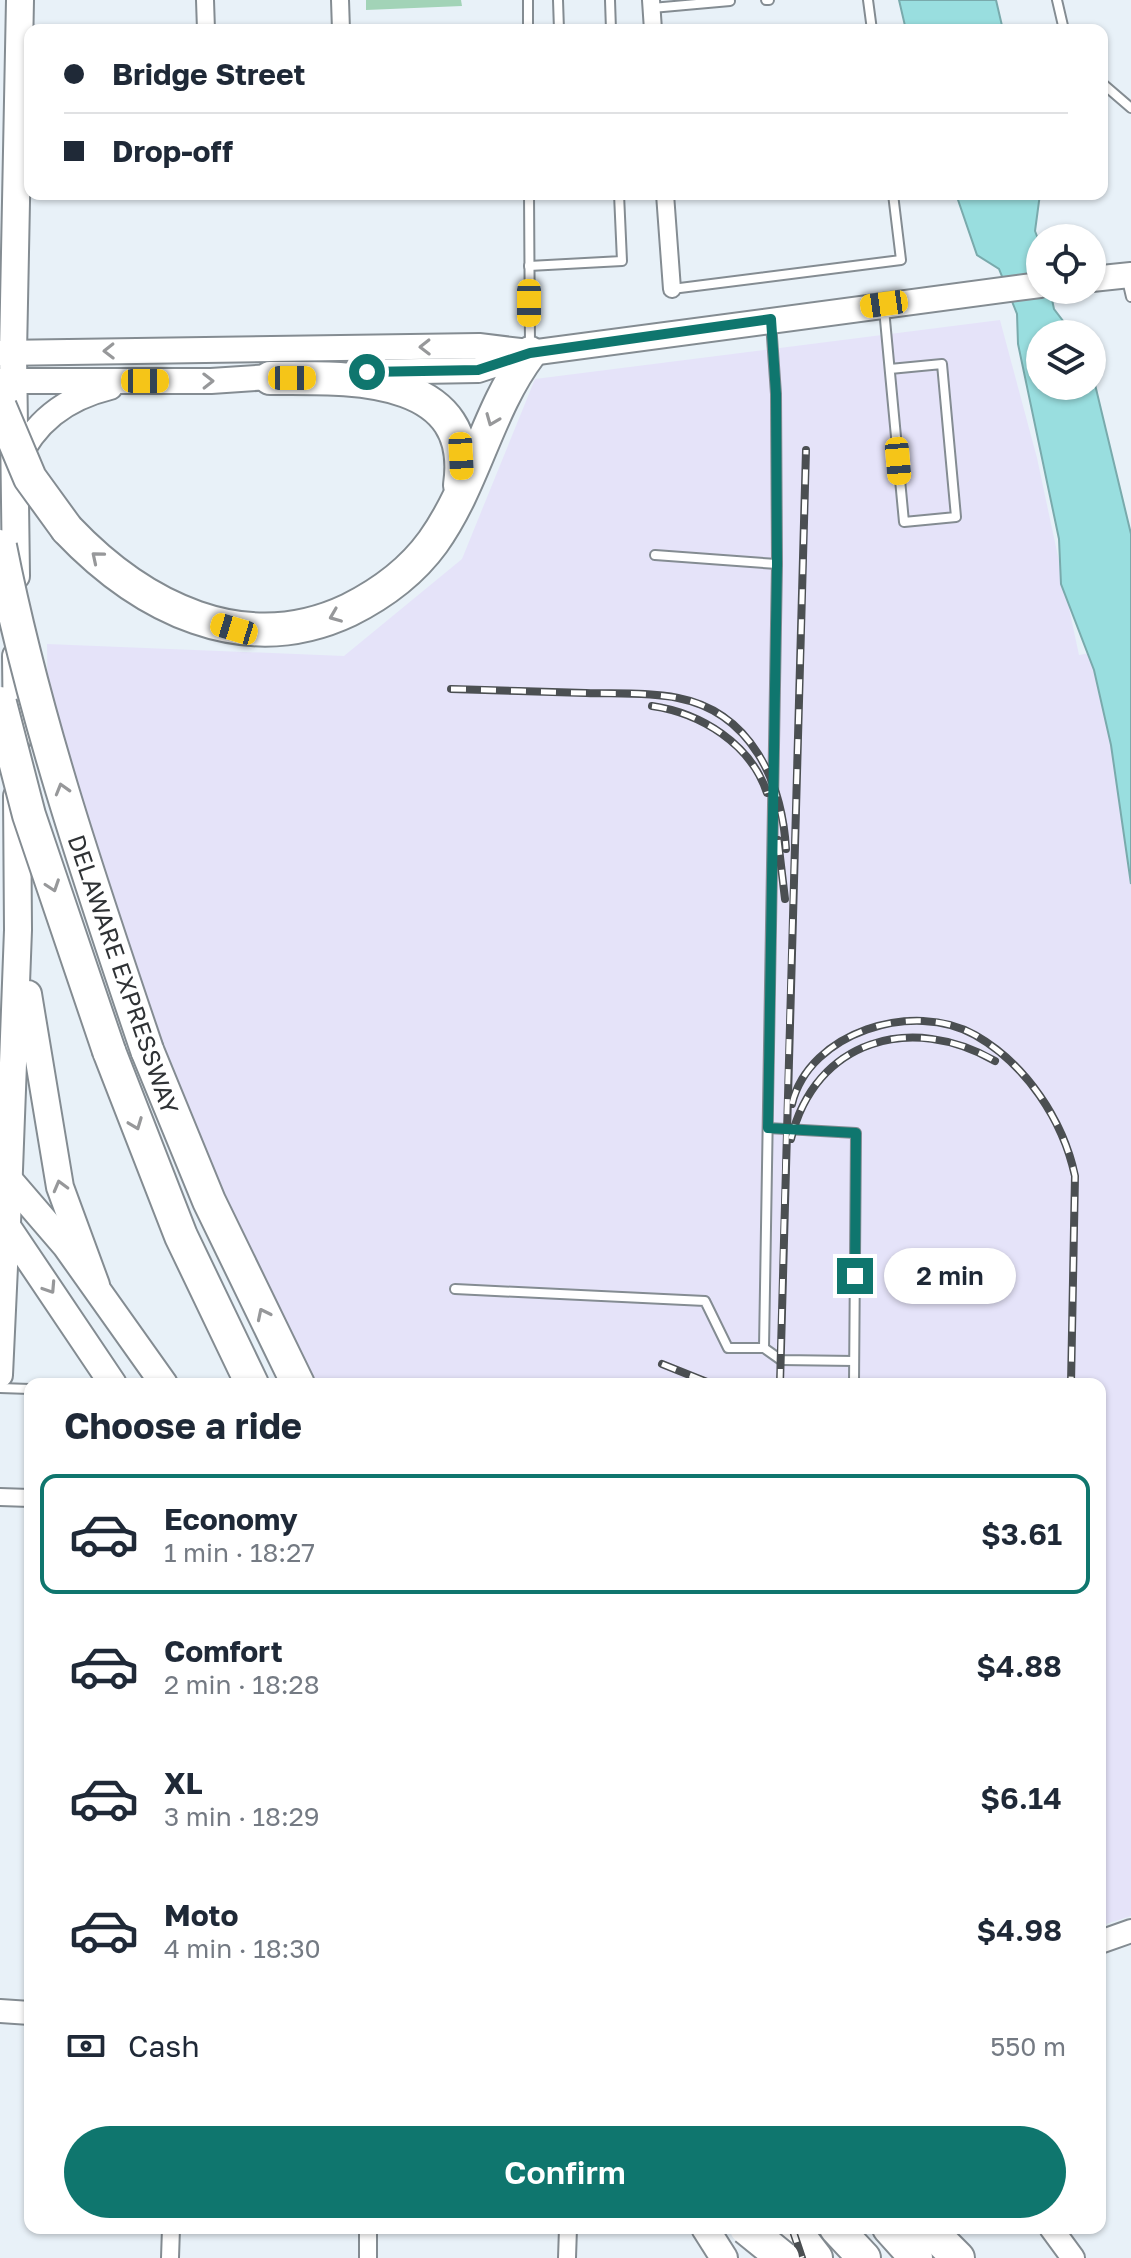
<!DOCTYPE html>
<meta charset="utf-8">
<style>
body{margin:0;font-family:"Golos Text",sans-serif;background:#f2f2f3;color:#1f2937;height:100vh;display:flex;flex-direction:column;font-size:30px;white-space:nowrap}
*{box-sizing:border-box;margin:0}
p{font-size:26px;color:#747a83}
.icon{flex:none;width:44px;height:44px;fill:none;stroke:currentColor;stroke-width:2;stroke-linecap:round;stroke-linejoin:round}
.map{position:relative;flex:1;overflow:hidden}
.side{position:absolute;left:24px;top:1378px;width:1082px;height:856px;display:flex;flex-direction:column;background:#fff;border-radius:16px;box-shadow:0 2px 6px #0004}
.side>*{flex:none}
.banner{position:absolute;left:24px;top:24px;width:1084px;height:176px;border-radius:16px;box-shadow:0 2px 6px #0004;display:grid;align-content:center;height:176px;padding:0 40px;background:#fff}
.controls{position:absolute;left:1026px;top:224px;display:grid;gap:16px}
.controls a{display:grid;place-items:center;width:80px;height:80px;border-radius:50%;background:#fff;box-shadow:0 2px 6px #0004;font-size:40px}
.end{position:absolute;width:36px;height:36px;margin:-18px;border:10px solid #0f766e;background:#fff;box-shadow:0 0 0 4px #fff}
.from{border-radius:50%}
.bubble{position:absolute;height:56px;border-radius:28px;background:#fff;box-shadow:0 2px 6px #0004;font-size:26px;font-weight:600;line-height:56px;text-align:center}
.car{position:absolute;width:24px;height:48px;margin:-24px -12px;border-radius:10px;box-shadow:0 0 6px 2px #0007;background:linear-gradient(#f5c518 24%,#345 0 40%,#f5c518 0 76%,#345 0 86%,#f5c518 0)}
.banner b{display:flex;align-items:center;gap:28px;height:76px;font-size:30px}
.banner b+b{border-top:2px solid #e0e1e3}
.banner i{width:20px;height:20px;background:#1f2937}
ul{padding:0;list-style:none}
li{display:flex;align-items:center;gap:24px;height:120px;margin:0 16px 12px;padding:0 24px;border:4px solid transparent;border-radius:16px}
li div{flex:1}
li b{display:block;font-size:30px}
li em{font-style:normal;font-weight:600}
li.selected{border-color:#0f766e}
li>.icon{width:72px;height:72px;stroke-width:1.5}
h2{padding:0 40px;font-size:36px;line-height:96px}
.pay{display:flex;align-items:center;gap:20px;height:88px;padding:0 40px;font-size:30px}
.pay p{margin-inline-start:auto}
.cta{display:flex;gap:16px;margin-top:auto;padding:16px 40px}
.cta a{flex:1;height:92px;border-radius:48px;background:#0f766e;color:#fff;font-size:32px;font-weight:600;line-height:92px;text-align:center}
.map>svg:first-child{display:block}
.industrial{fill:#e5e3f9}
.green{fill:#a2d3b7}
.water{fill:#99dedf;stroke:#79aaac;stroke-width:2}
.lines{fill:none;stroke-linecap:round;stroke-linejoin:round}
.service-casing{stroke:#848c92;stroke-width:12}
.minor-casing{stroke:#848c92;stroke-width:20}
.tertiary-casing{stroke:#848c92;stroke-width:26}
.secondary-casing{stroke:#848c92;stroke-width:28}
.primary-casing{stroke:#848c92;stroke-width:30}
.motorway-casing{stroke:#848c92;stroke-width:36}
.service{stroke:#fff;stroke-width:8}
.minor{stroke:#fff;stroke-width:16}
.tertiary{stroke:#fff;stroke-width:22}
.secondary{stroke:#fff;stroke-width:24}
.primary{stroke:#fff;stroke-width:26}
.motorway{stroke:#fff;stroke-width:32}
.rail-casing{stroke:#4b4f52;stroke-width:8}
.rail{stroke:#fff;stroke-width:5;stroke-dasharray:15;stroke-linecap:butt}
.motorway-bridge-casing{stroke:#848c92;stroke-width:36;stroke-linecap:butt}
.motorway-bridge{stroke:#fff;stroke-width:32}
.oneway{stroke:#97989a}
.route{stroke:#0f766e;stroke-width:10}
.labels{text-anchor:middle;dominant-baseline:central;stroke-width:6;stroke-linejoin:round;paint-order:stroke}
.street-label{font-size:24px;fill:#2f3235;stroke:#fff}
</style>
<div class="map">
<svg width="1131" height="2258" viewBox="0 0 1131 2258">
<rect width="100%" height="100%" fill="#e8f1f8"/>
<!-- industrial -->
<path class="industrial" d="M1000,320L1037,458L1079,655L1131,646V1916L1100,1926V1384H311L162,1067L48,720L47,644L344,656L462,559L535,379Z"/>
<!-- green -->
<path class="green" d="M366,0H461L462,6L366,10Z"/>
<!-- water -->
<g class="water">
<path d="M899,0H996L1003,30H906Z"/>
<path d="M956,194H1040L1035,231L1040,244V290H1050L1054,309L1073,334H1040V386H1092V372L1131,534V884L1111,745L1094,670L1061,584L1059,539L1018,344L1017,314L999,269L977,255Z"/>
</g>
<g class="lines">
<defs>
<g id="service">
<path d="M528,0V30"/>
<path d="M558,0L559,30"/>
<path d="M610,0L611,30"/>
<path d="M766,0H769"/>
<path d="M868,0L872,30"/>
<path d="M1057,0L1064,30"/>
<path d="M652,8L730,1"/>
<path d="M1102,83L1131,108"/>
<path d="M529,194L530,345"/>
<path d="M529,266L622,261L619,194"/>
<path d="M1127,280L1131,297"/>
<path d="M672,289L901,260L893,194"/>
<path d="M884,309L904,522L956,517L942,364L890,369"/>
<path d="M655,555L777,564L776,394L771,323"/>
<path d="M768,1128L856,1133L854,1384"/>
<path d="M455,1289L705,1301L728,1348H764L777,564"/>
<path d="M764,1348L781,1360L854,1361"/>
<path d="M0,1388L30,1389"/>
</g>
<g id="minor">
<path d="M205,0L206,30"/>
<path d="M340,0L341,30"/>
<path d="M651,0L653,30"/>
<path d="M665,194L672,289"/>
<path d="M0,1497L30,1498"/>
<path d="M170,2258L171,2228"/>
<path d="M368,2258V2228"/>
<path d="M567,2258L568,2228"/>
</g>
<g id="tertiary">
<path d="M1100,1942L1131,1931"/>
<path d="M0,2011L30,2013"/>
<path d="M1051,2228L1073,2258"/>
</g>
<g id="secondary">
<path d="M1092,279L1131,275"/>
<path d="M0,353L479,346L529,352"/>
<path d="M362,372L478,370L530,353L1040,285"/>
<path d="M0,381H211L285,376"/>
<path d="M15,464C34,422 65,398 110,387"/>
<path d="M0,1375L7,1223"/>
</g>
<g id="primary">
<path d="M16,576L13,353L20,0"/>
<path d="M16,656L17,740"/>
<path d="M28,994L60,1187L96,1285"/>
<path d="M4,1174L66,1246L164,1384"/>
<path d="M0,1216L113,1384"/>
<path d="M7,1223L18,930L17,796"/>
<path d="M705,2228L724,2258"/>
</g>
<g id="motorway">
<path d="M270,378C346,378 476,371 460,485"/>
<path d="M67,529C141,607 244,660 349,610C381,594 412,571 433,542C475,483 487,410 530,353"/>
<path d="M147,1050L209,1201L298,1384"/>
<path d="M109,1051L181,1236L252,1384"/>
<path d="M793,2228L816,2258"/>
<path d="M836,2228L864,2258"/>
<path d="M889,2228L916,2258"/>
<path d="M928,2228L958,2258"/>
</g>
</defs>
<!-- service casing -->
<use href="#service" class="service-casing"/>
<!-- minor casing -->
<use href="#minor" class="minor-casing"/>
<!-- tertiary casing -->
<use href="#tertiary" class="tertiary-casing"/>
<!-- secondary casing -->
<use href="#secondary" class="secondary-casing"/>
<!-- primary casing -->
<use href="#primary" class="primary-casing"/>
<!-- motorway casing -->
<use href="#motorway" class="motorway-casing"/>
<!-- service -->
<use href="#service" class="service"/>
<!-- minor -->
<use href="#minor" class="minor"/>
<!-- tertiary -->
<use href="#tertiary" class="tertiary"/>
<!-- secondary -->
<use href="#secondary" class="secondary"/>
<!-- primary -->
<use href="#primary" class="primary"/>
<!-- motorway -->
<use href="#motorway" class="motorway"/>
<defs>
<g id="rail">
<path d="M451,689C496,690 541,692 586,693C616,694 648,692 678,698C751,712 782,782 786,849"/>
<path d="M652,706C701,713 751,744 767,793"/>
<path d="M778,840L785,899"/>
<path d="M792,1104C809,1032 914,1000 975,1035C1026,1064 1063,1120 1075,1176L1071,1384"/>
<path d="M791,1139C815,1039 912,1013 995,1061"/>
<path d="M662,1364L712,1384"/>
<path d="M780,1384C787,1072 798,761 806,450"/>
<path d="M792,2228L802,2258"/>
</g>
</defs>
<!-- rail casing -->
<use href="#rail" class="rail-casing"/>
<!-- rail -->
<use href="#rail" class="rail"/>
<defs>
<g id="motorway-bridge">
<path d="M0,407L30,478L67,529"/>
<path d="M0,546C34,718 91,884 147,1050"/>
<path d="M0,703L29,815L109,1051"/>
<path d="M746,2228L783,2258"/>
</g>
</defs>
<!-- motorway-bridge casing -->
<use href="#motorway-bridge" class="motorway-bridge-casing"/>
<!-- motorway-bridge -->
<use href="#motorway-bridge" class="motorway-bridge"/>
</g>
<!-- one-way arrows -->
<defs><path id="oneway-chevron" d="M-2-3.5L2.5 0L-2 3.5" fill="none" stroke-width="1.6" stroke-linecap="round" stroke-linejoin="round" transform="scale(2)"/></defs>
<g class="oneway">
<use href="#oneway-chevron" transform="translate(425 347) rotate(179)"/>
<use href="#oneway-chevron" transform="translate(109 351) rotate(179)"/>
<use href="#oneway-chevron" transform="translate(208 381) rotate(-1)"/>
<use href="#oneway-chevron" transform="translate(492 420) rotate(112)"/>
<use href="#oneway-chevron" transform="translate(97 557) rotate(-140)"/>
<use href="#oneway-chevron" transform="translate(335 616) rotate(158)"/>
<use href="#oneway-chevron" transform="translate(62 789) rotate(-106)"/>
<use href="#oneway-chevron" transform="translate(53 886) rotate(71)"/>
<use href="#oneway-chevron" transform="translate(136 1124) rotate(69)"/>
<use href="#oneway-chevron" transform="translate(60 1186) rotate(-105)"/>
<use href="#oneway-chevron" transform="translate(50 1288) rotate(57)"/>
<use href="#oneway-chevron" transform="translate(263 1314) rotate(-116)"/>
</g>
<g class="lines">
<!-- route -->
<path class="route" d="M367,372L478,370L530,353L771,319L776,394L777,564L768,1128L856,1133L855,1276"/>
</g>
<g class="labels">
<!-- street labels -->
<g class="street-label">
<text transform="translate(124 974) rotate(71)">DELAWARE EXPRESSWAY</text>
</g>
</g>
</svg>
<div class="controls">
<a><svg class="icon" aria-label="locate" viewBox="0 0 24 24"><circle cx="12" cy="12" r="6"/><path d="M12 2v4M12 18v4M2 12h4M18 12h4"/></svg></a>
<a><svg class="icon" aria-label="layers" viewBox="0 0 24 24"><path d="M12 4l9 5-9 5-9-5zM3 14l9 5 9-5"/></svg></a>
</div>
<i class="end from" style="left:367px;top:372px"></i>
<i class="end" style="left:855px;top:1276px"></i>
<div class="bubble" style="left:884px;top:1248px;width:132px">2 min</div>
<i class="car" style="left:529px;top:303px;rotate:180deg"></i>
<i class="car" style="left:884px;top:304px;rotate:262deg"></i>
<i class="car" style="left:292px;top:378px;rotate:90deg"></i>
<i class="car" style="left:145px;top:381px;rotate:90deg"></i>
<i class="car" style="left:461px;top:456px;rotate:177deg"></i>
<i class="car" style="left:898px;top:461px;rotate:175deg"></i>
<i class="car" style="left:234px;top:629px;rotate:287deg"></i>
<div class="banner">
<b><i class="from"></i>Bridge Street</b>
<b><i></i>Drop-off</b>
</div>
<section class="side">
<h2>Choose a ride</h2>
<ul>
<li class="selected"><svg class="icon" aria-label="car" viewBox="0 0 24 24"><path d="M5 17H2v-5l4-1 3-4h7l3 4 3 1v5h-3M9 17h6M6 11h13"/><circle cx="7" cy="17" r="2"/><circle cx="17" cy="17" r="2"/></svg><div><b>Economy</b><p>1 min · 18:27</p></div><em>$3.61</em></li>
<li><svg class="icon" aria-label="car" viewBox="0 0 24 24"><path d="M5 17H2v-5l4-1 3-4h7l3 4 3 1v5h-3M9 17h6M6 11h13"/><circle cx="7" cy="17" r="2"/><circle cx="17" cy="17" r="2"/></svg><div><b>Comfort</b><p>2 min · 18:28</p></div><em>$4.88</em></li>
<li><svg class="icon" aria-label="car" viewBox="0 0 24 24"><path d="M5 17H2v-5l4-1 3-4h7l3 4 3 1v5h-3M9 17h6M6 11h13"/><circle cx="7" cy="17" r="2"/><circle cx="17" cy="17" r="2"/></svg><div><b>XL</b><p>3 min · 18:29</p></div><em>$6.14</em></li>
<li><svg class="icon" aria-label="car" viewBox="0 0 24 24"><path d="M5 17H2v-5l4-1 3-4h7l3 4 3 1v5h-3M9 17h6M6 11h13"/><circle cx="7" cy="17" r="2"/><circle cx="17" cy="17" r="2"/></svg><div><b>Moto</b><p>4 min · 18:30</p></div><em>$4.98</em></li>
</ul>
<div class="pay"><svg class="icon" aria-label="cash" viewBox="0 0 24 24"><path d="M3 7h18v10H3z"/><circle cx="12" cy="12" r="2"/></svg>Cash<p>550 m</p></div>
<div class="cta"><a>Confirm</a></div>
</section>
</div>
